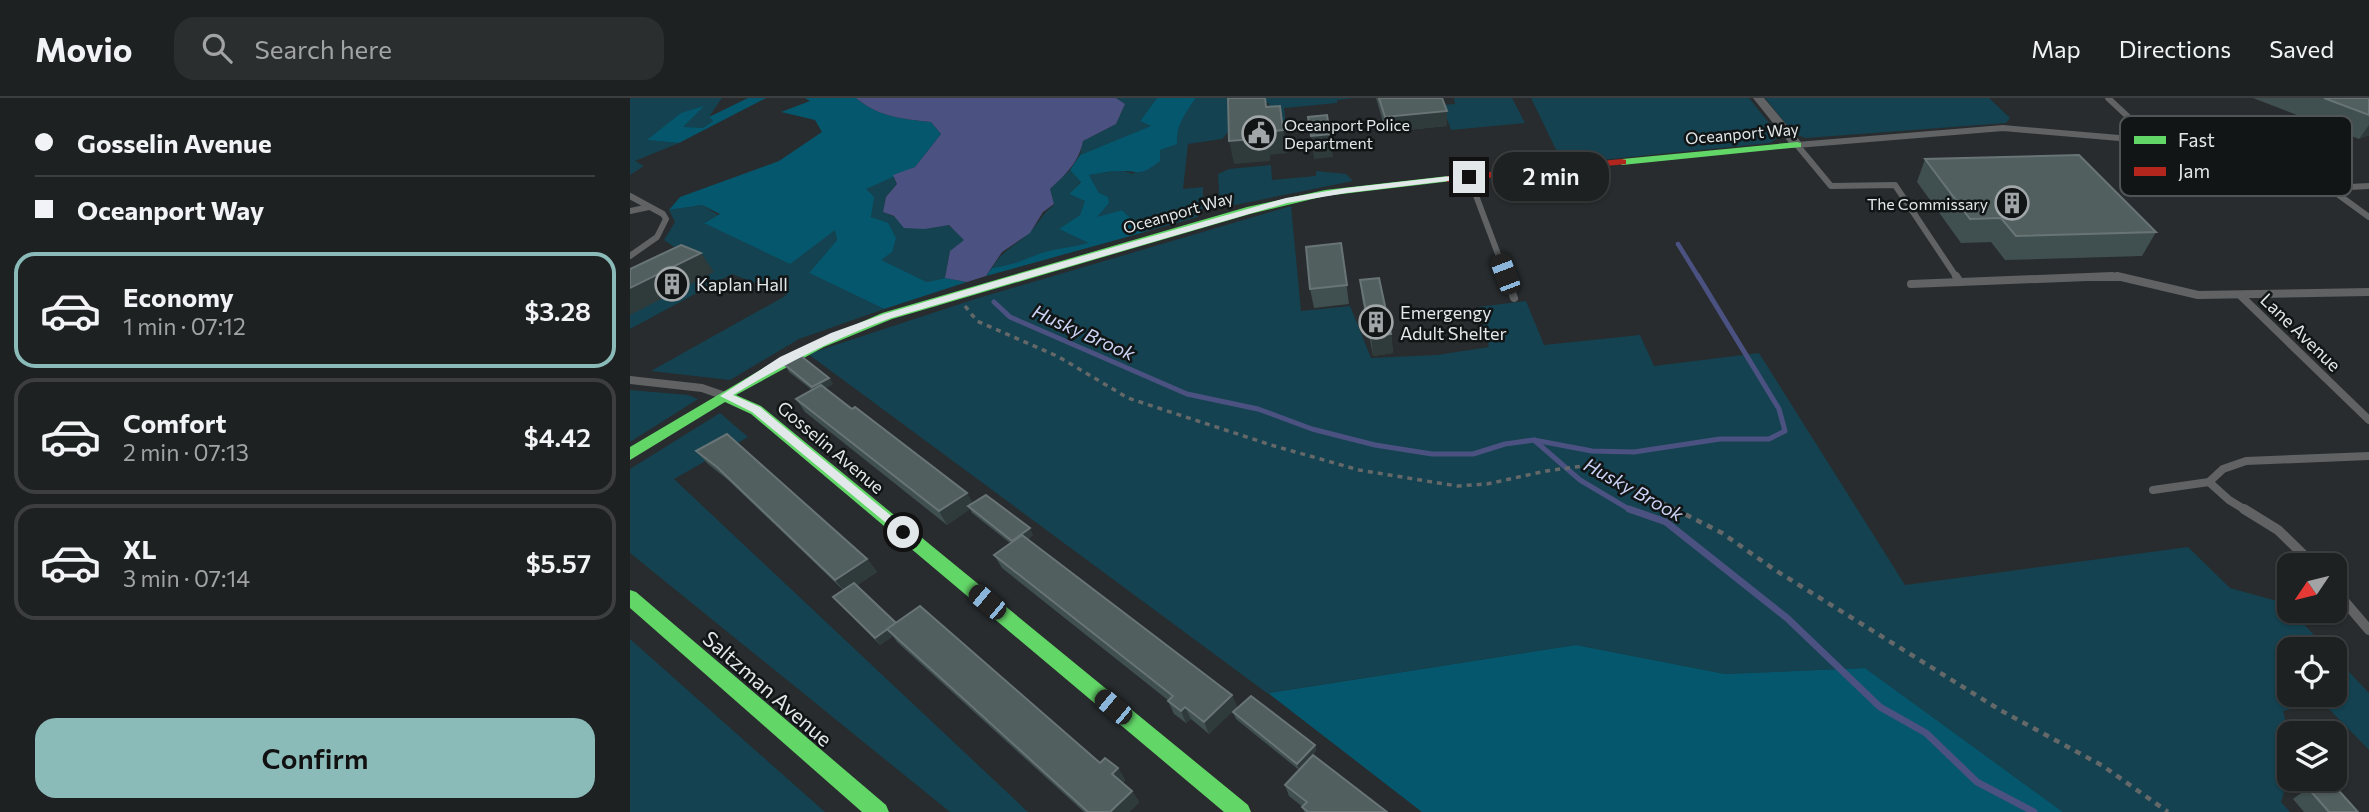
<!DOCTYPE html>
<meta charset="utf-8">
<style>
body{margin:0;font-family:Commissioner,sans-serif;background:#2b2e2f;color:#f1f3f6;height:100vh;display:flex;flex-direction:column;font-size:26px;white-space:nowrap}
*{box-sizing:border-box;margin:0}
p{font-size:23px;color:#a1a3a5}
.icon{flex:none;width:38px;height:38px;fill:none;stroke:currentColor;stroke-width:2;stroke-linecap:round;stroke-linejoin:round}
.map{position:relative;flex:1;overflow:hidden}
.details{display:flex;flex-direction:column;background:#1e2122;width:630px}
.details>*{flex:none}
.banner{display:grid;align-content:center;height:154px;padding:0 35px;background:#1e2122}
.needle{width:46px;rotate:235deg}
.buttons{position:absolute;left:1647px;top:455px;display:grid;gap:14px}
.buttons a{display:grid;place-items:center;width:70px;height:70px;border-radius:14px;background:#1e2122;box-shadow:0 2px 5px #0004,0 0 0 2px #3c3e40;font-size:35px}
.end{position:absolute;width:32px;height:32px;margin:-16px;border:9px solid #e2e8ea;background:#111;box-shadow:0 0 0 4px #111}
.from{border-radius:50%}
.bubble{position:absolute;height:49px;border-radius:21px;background:#1e2122;box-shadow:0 2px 5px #0004,0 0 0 2px #3c3e40;font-size:23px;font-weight:600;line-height:49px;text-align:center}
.car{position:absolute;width:21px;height:42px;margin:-21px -10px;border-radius:9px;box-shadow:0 0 5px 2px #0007;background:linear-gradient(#222 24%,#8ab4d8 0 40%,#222 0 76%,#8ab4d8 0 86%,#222 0)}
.banner b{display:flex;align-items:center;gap:24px;height:66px;font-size:26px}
.banner b+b{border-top:2px solid #3c3e40}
.banner i{width:18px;height:18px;background:#f1f3f6}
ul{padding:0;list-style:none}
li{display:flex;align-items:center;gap:21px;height:116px;margin:0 14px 10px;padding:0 21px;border:4px solid #3c3e40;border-radius:21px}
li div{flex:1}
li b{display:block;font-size:26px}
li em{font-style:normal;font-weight:600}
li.current{border-color:#8bbbb9}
li>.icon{width:63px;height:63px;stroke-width:1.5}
.action{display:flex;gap:14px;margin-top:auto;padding:14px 35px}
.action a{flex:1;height:80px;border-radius:21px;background:#8bbbb9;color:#111;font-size:28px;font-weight:600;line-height:80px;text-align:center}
header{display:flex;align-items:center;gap:42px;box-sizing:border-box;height:98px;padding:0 35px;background:#1e2122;border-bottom:2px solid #3c3e40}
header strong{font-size:33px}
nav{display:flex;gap:38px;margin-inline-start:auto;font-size:24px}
.search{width:490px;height:63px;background:#2b2e2f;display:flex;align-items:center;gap:18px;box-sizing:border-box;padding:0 24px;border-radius:21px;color:#a1a3a5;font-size:26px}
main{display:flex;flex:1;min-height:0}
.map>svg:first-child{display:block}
.green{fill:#144250}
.forest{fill:#05576d}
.water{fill:#4b5281}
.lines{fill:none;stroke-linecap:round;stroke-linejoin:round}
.stream-far2{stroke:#4b5281;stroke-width:4.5}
.stream-far1{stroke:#4b5281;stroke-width:5}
.stream{stroke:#4b5281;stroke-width:7}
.path-far1{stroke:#656869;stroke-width:3.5;stroke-dasharray:5 5;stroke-linecap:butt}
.path{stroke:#656869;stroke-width:4.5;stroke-dasharray:6 6;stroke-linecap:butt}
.lane-far2{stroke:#606264;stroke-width:6}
.lane-far1{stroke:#606264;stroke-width:8}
.lane{stroke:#606264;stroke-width:10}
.street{fill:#606264;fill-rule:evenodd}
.fast{fill:#63d668;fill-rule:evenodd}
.jam{fill:#b3261e;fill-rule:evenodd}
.wall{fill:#404f4f}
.shaded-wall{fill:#2f3a3b}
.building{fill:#525f5f;stroke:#687475;stroke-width:2}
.route{fill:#e2e8ea}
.labels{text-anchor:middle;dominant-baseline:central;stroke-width:5;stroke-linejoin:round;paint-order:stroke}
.far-poi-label{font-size:16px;fill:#e2e8ea;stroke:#111516;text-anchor:start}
.far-street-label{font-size:16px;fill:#e2e8ea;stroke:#111516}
.poi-label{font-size:18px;fill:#e2e8ea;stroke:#111516;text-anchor:start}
.street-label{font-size:18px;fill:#e2e8ea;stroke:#111516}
.water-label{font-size:19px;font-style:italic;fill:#cbd2f3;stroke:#111516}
.near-street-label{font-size:21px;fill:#e2e8ea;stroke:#111516}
.key{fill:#111516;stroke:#505456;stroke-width:2}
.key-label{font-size:19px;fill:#e2e8ea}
</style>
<header>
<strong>Movio</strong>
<div class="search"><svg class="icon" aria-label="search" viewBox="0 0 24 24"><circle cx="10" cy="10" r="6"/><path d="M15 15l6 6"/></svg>Search here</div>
<nav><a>Map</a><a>Directions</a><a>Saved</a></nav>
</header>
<main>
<section class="details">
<div class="banner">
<b><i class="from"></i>Gosselin Avenue</b>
<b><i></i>Oceanport Way</b>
</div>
<ul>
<li class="current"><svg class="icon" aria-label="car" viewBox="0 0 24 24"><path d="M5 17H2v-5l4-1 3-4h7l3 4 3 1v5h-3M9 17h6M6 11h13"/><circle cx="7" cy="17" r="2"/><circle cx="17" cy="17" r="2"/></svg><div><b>Economy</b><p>1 min · 07:12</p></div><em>$3.28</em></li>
<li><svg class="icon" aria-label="car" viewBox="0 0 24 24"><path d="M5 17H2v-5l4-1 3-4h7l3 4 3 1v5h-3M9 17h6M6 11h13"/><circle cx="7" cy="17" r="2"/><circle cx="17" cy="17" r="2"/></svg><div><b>Comfort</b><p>2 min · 07:13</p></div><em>$4.42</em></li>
<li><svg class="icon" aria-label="car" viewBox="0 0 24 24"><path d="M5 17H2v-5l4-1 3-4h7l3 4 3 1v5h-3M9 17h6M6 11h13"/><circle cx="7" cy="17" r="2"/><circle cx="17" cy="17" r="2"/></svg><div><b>XL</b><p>3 min · 07:14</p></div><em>$5.57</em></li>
</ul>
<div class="action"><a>Confirm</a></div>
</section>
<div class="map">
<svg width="1739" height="714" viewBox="0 0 1739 714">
<rect width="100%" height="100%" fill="#282c2e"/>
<!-- green -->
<g class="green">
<path d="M0,0H92L79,19L83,23L73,30H52L72,9L18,42L49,45L5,63L14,68L0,77Z"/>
<path d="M486,0H527L510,23L522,28L450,57L453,43L486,26L495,6Z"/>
<path d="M566,0H725L707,2V5L654,10L656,29L642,31L639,5L600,9L601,31L592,41L558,46L553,91L573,89V110L568,119L515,134L492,112L466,120L469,95L459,77L491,72L503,76L546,36L553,16Z"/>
<path d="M824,0H882L895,25L821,32L812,7L825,6Z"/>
<path d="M901,0H1119L1150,39L1140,45L940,65L931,62Z"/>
<path d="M1135,0H1359L1380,20L1376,25L1176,40L1164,36Z"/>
<path d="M641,67L642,82L686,78V73L716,76L723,83L590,110L588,76L599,71Z"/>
<path d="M440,72L451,83L439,96L456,103L450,117L430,131L461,145L437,152L416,154L386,167L362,170C373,152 383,149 398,136C408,127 412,115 424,107L420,91Z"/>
<path d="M263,77L267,86L256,99L253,114L295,131L318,127L335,142L320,153L315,180L297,184L250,162L236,91Z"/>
<path d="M72,107L88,117L75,124L205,131L207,142L179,175L254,211L169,241L100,282L21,273L157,197L102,176L0,231V184L54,156L34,142L45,124L39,112Z"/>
<path d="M661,108L671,213L720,208L741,260L807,257L859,249L848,209L896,203L914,247L1010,237L1024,268L1129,255L1275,487L1558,449L1600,490L1654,505L1697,551H1659V597H1704L1705,559L1739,595V652L1692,604L1653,613C1662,644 1661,674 1651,704L1660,714H1433L1235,570L1095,576L946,547L637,595L178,256L345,201Z"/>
<path d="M0,292L58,297L68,301L0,344Z"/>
<path d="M90,315L118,339L44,381L398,714H320L0,455V371Z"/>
<path d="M0,541L195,714H0Z"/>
</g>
<!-- forest -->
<g class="forest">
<path d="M118,0H136L49,45L17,42L51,15L74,8L53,29L73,30L83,23L79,19Z"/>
<path d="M175,0H226C248,19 274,21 301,24L311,36L285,69L236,91L244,99L241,119L258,125L266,140L262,154L251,162L297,184L315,180L337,184L254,211L179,175L207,142L205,132L160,166L74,125L90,116L72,107L39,112L50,99L149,63L192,34L185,22L151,14L180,3Z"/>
<path d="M527,0H566C556,13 545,29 547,46L530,52V63C508,80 510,72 488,73C478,73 468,76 459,77L469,95L478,99L479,105L467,119L492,112L515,134L356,178L362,170C387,167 393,161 415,154C429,150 445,149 459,145L429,131L450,117L455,103L439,96L451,84L440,72L450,57L521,28L510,23Z"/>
<path d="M946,547L1095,576L1235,570L1433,714H792L638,595Z"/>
</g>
<!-- water -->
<path class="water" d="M226,0H486L495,6L486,26L453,43C449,64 436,76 420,91L424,106L413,114L400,135L372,154L356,178L337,184L315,180L320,153L334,142L319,127L295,131L274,130L264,118L253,114L256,99L267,86L263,77L285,69L311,36L301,24C274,21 248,19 226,0Z"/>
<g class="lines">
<!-- stream-far2 -->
<path class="stream-far2" d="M1048,146L1069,180"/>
<!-- stream-far1 -->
<g class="stream-far1">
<path d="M364,204L380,219L557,296L628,311L682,331L745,347L802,356H843L875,346L904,342L950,382L1002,413"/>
<path d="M904,342L962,353L1004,354L1090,341H1139L1155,333L1149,311L1068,178"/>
</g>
<!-- stream -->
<path class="stream" d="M999,411L1036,424L1157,520L1250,609L1296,635L1347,684L1404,714"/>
<!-- path-far1 -->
<path class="path-far1" d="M335,208L347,223L429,259L498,300L641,347L729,372L827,388L857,386L916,373L968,366L973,374L1048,413"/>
<!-- path -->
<path class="path" d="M1045,411L1092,435L1145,472L1370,612L1473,668L1538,714"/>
<!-- lane-far2 -->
<g class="lane-far2">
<path d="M1478,0L1524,43"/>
<path d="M839,79L877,180"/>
<path d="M1700,90L1739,88"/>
<path d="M0,98L33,116L36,121L27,139L0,158"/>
<path d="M0,113L19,109"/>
<path d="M1327,180L1265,87L1201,88L1167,47L1373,30L1524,43L1642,60L1680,76L1739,119"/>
<path d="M1437,180H1494"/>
</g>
<!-- lane-far1 -->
<g class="lane-far1">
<path d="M876,178L884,200"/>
<path d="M1326,178L1330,184"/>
<path d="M1487,178L1568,197L1739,194"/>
<path d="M1281,186L1482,178"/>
<path d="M1611,198L1739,322"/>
<path d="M0,282L72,290L95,298"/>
<path d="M1579,384L1599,402L1617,413"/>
<path d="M1523,392L1579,384L1593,371L1616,363L1739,358"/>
</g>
<!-- lane -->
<g class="lane">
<path d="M1614,411L1648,432L1684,467"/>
<path d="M1704,491L1739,532"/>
</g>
<!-- street -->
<path class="street" d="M1123,0H1134L1171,44V50H1163Z"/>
<!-- fast -->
<g class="fast">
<path d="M1167,44L1171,45V49L992,67L987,64L992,61Z"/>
<path d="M818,78L824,81L822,83L695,98L620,116L262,221L194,249L106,297L131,308L618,707L621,714H594L121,316L95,304L0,362V349L152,259L252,215L617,109L695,92Z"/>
<path d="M0,492L6,494L256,707L259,714H232L0,510Z"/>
</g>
<!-- jam -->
<path class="jam" d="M992,61L996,62V66L818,84L812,81L818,78Z"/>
</g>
<!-- wall -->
<g class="wall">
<path d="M746,0H812L817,13V28L756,34Z"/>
<path d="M1623,0H1739V37L1729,41Z"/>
<path d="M1295,61L1526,134L1512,158L1375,162L1361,144L1331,145L1287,84Z"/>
<path d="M711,145L719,206L684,210L680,191Z"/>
<path d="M730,182L761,236L763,255L743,258L732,201Z"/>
<path d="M155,267L199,280L203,286L195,290L343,405L403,437L398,441L602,597L607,609L579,636L561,621L556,625L544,616L538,603H539L372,470L364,457L380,445L342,415L340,411L317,427L175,314L166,301L182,292L159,274Z"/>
<path d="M66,353L237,461L247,474L226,488L266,525L470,665L488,670L495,682L493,685L502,693L509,704L499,714H454L267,544L263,538L250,547L203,499L213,492L98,382L78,366Z"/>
<path d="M603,614L685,647L686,653L669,672L606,621Z"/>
<path d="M655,687L757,714H674L673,709L659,698Z"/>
<path d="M1678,690L1728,714H1674L1663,701Z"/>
</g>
<!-- shaded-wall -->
<g class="shaded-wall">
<path d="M650,8L657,55L640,57V63L604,66L599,43L636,34Z"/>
<path d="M817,13V28L756,34L755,19Z"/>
<path d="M1739,27V37L1729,41Z"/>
<path d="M700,36L703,59L684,61L681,38Z"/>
<path d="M71,155L84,174L0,217V190Z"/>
<path d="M761,236L763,255L743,258L741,239Z"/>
<path d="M199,280L203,286L186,295L182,289Z"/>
<path d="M337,395L345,408H338L340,411L317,427L309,413Z"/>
<path d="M400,430L403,437L386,450L382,443Z"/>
<path d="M237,461L247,474L216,495L205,482Z"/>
<path d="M258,531L263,538L250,547L245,540Z"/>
<path d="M602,597L607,609L579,636L574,624Z"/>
<path d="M555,609L561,621L556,625L551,613Z"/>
<path d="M685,647L686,653L669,672L667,666Z"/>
<path d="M488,670L495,682L490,687L482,676Z"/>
<path d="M502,693L509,704L499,714H480Z"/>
</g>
<!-- building -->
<g class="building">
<path d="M598,0H635L636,9L650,8L653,32L636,34V40L599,43Z"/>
<path d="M749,0H812L817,13L755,19Z"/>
<path d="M1694,0H1739V17Z"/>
<path d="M697,17L700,36L681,38L678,19Z"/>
<path d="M1449,57L1526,134L1386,138L1371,120L1340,121L1295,61Z"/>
<path d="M711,145L717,187L680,191L676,149Z"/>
<path d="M51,147L71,155L0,190V171Z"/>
<path d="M749,180L761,236L741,239L730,182Z"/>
<path d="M171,258L199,280L182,289L155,267Z"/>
<path d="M191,287L222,311L225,309L337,395L309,413L166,301Z"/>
<path d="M97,336L237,461L205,482L87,369L66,353Z"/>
<path d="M356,397L400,430L382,443L338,408Z"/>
<path d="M392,437L602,597L574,624L555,609L551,613L538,603L543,598L364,457Z"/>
<path d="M224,485L266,525L245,540L203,499Z"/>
<path d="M290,508L470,665L475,660L488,670L482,676L502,693L480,714H458L257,531Z"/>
<path d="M621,598L685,647L667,666L603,614Z"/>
<path d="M683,657L757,714H678L672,709L677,704L655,687Z"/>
<path d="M1701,684L1728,714H1699L1678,690Z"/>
</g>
<!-- route -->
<path class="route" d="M839,76L842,80L716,95L657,105L261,220C204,241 154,266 103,297L130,309L277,431L279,434L273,439L122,314L90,298L150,259L201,235L254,216L379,179L656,100L716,90Z"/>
<!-- icons -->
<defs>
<symbol id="civic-ring" viewBox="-11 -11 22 22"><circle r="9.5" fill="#111516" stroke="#a1a6a8" stroke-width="1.5"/><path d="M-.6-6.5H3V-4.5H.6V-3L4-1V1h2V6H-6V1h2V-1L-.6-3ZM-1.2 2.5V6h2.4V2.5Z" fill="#a1a6a8"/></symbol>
<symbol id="building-ring" viewBox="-11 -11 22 22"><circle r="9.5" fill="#111516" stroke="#a1a6a8" stroke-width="1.5"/><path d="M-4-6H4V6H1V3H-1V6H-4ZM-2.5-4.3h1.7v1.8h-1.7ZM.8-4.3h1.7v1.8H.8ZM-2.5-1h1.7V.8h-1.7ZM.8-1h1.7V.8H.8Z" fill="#a1a6a8"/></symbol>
</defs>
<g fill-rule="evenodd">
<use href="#civic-ring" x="610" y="16" width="38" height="38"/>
<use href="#building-ring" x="1363" y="86" width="38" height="38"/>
<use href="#building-ring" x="23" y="167" width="38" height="38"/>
<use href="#building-ring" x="727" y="205" width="38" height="38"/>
</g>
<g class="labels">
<!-- far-poi labels -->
<g class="far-poi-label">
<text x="654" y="26">Oceanport Police<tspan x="654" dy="18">Department</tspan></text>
<text x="1358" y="105" text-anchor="end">The Commissary</text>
</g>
<!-- far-street labels -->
<g class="far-street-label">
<text transform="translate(1112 35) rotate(-5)">Oceanport Way</text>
<text transform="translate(548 114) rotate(-16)">Oceanport Way</text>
</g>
<!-- poi labels -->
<g class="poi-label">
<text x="66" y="186">Kaplan Hall</text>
<text x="770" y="214">Emergengy<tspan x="770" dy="21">Adult Shelter</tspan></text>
</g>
<!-- street labels -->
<g class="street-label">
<text transform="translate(1671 234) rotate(44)">Lane Avenue</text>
<text transform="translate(201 349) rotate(40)">Gosselin Avenue</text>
</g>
<!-- water labels -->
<g class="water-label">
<text transform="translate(454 234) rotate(24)">Husky Brook</text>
<text transform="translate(1004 391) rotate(29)">Husky Brook</text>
</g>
<!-- near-street labels -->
<g class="near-street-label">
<text transform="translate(138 590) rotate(41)">Saltzman Avenue</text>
</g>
</g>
<!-- legend -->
<rect x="1490" y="18" width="232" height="80" rx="10" class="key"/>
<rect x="1504" y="38" width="32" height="8" fill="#63d668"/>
<rect x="1504" y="69" width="32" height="9" fill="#b3261e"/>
<g class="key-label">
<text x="1548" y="49">Fast</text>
<text x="1548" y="80">Jam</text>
</g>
</svg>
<div class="buttons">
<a><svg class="needle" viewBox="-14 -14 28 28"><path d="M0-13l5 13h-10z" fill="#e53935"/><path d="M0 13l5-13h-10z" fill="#a1a3a5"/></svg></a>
<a><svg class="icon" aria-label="locate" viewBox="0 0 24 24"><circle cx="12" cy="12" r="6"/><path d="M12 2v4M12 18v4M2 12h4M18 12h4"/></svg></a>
<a><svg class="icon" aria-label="layers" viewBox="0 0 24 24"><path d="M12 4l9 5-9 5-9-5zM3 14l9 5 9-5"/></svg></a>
</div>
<i class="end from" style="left:273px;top:434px"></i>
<i class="end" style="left:839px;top:79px"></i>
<div class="bubble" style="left:863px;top:54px;width:116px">2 min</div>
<i class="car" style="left:875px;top:176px;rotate:339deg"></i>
<i class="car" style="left:357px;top:504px;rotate:310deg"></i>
<i class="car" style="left:483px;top:609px;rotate:310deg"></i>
</div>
</main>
